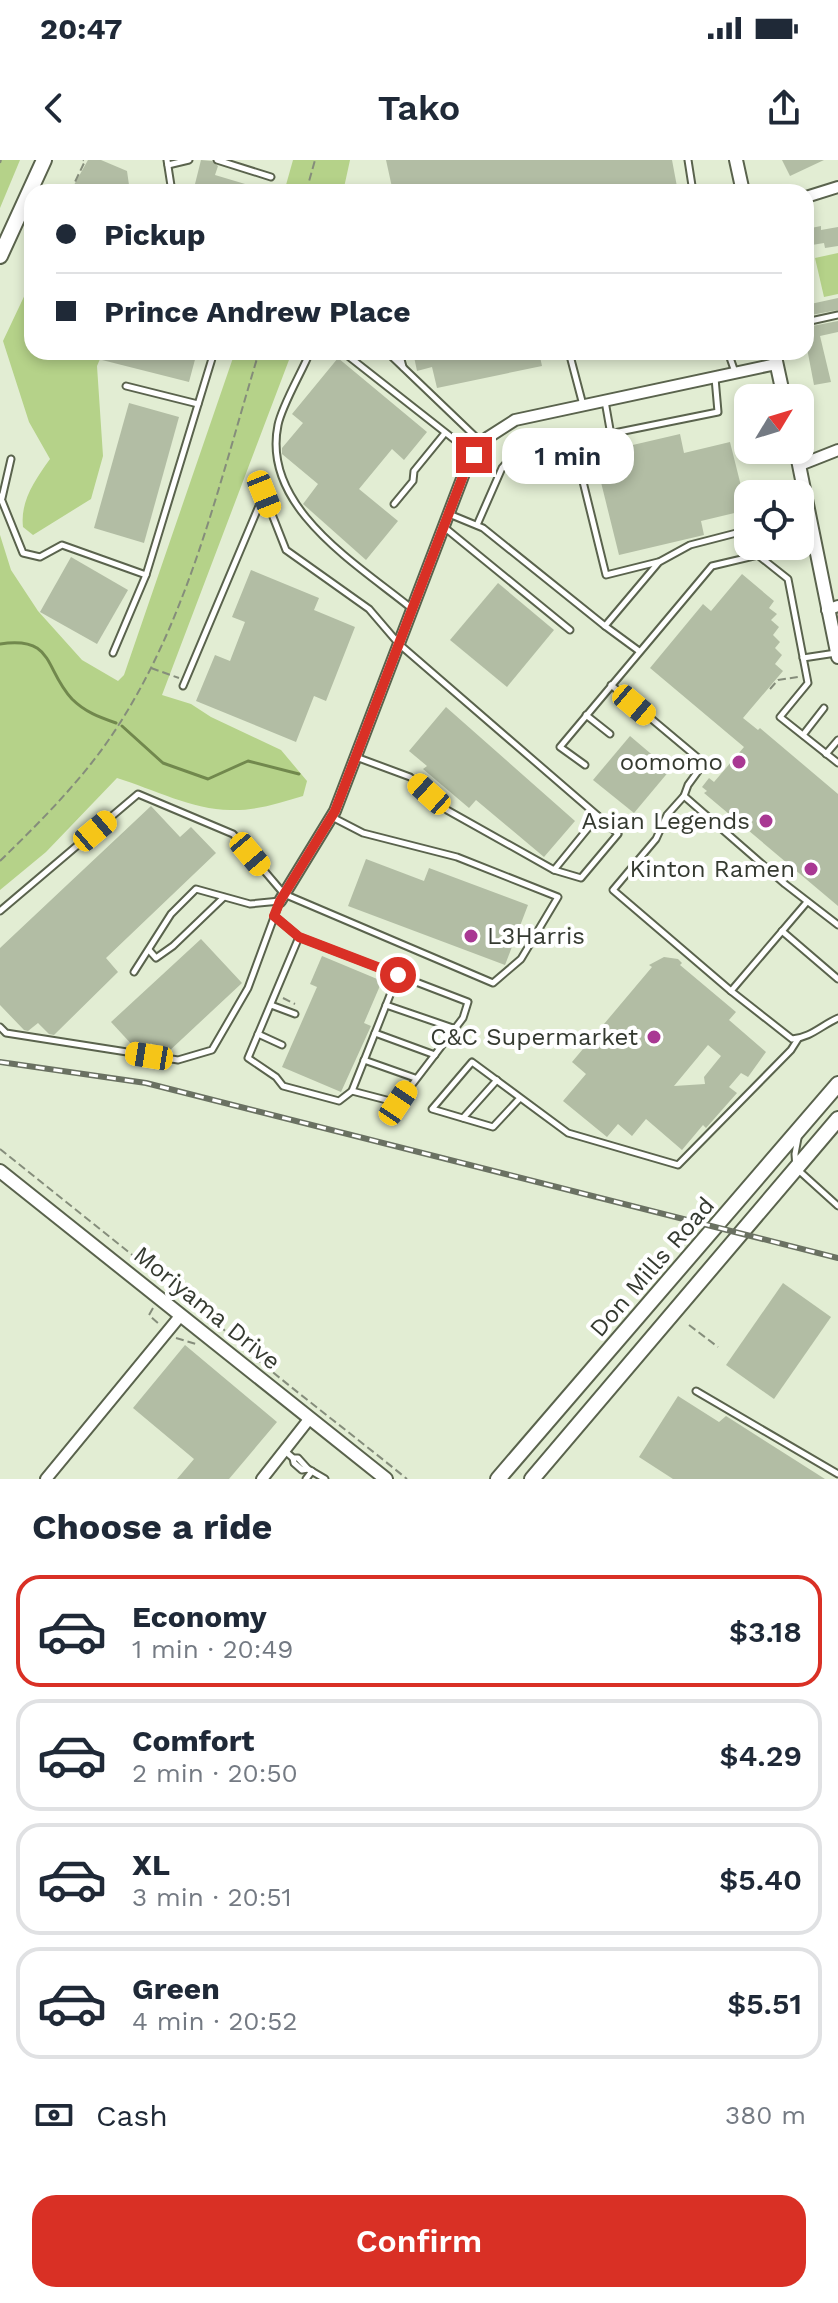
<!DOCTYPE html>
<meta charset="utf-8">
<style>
body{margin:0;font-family:"Work Sans",sans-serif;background:#f6f6f7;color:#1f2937;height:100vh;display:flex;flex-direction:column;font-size:30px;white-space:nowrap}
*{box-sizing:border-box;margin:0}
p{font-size:26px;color:#747a83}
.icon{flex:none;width:44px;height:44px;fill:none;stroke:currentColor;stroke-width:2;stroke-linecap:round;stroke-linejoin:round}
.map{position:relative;height:1319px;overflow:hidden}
.drawer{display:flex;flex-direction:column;background:#fff;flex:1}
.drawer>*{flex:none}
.guide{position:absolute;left:24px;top:24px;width:790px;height:176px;border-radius:24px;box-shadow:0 4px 12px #0003;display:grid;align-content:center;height:176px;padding:0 32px;background:#fff}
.needle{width:52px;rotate:52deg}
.tools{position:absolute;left:734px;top:224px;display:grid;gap:16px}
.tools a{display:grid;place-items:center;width:80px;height:80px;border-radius:16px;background:#fff;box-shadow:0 4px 12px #0003;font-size:40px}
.end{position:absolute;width:36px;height:36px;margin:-18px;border:10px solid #d93025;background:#fff;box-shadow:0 0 0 4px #fff}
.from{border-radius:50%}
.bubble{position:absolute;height:56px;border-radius:24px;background:#fff;box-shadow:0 4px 12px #0003;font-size:26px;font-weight:600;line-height:56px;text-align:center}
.car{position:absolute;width:24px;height:48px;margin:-24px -12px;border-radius:10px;box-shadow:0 0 6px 2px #0007;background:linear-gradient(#f5c518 24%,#345 0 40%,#f5c518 0 76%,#345 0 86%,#f5c518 0)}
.guide b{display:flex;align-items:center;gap:28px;height:76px;font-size:30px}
.guide b+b{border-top:2px solid #e0e1e3}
.guide i{width:20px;height:20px;background:#1f2937}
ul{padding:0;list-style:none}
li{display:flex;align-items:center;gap:24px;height:112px;margin:0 16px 12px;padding:0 16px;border:4px solid #e0e1e3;border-radius:24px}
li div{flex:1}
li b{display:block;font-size:30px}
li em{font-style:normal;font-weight:600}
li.selected{border-color:#d93025}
li>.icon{width:72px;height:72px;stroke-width:1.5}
h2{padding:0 32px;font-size:36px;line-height:96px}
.pay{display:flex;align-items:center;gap:20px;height:88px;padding:0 32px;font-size:30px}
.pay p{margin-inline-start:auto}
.action{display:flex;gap:16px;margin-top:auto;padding:16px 32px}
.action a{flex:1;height:92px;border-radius:24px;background:#d93025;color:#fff;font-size:32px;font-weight:600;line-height:92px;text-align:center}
.status{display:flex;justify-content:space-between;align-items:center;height:56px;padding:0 40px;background:#fff;direction:ltr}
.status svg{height:22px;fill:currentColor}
header{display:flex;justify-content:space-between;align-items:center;height:104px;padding:0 32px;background:#fff;font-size:36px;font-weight:600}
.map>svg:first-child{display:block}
.green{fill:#b5d289}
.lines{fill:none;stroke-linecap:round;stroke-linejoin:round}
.stream{stroke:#71884d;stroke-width:3}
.building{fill:#b2bda4;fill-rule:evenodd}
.service-casing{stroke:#5a634d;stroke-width:9}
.minor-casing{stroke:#5a634d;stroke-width:14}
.tertiary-casing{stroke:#5a634d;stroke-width:16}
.secondary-casing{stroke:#5a634d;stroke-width:18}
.path{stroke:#858d7b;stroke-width:2;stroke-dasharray:8 4;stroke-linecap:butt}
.service{stroke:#fff;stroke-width:5}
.minor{stroke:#fff;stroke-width:10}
.tertiary{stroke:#fff;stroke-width:12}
.secondary{stroke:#fff;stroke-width:14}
.rail-casing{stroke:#6a7162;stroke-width:6}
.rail{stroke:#fff;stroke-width:3;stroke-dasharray:9;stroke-linecap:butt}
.route{stroke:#d93025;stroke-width:10}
.poi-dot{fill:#a93893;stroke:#fff;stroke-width:3}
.labels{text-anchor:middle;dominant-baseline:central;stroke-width:8;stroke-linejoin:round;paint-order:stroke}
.poi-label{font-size:24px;fill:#353a30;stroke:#fff;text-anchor:end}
.street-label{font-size:24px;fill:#353a30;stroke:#fff}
</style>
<div class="status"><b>20:47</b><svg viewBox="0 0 49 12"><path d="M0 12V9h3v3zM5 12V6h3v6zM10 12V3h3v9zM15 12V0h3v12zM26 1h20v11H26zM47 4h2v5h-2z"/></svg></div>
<header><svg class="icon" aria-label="back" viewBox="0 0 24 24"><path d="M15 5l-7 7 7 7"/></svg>Tako<svg class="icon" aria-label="share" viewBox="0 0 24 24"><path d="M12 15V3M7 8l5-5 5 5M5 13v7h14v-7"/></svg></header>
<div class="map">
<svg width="838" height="1319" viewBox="0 0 838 1319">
<rect width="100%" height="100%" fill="#e2edd3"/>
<!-- green -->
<g class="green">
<path d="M0,0H20L0,48Z"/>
<path d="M293,0H350L343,32H284Z"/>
<path d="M838,93V134L824,137L815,98Z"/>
<path d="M29,126L32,127V192H103L97,206L103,296L91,339L33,375L23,367C20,341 35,320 50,299L29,262L3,181Z"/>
<path d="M235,192H292L162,535L191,544L211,557L281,590L307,621L303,636C280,643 255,651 230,650C193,650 153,629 117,618L46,692L0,730V375L11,410L38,451L82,500L118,521L124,515Z"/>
</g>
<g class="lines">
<!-- stream -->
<g class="stream">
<path d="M0,484C55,476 44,509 72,539C85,552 99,557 116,563"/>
<path d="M122,566L163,603L208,619L248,601L299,614"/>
</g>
</g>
<!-- building -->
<g class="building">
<path d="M88,0H101L127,11L130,32H70Z"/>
<path d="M201,0L212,1L218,6L215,15L265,30V32H193Z"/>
<path d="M386,0H672L678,32H393Z"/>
<path d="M782,0H824L790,16Z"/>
<path d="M821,66V70L838,67V86L825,88L824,83L806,86V69Z"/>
<path d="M838,138V150L806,156V145Z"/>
<path d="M838,161V172L820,176L831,222L814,225L806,183L810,180L807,167Z"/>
<path d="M104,192H197L189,222L102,200Z"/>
<path d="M413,192H539L542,206L437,228L432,207L417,211Z"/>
<path d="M338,198L427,272L404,300L392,289L359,329L398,361L366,400L303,344L318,324L282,294V288L303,263L292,254Z"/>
<path d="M129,243L179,257L144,383L94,368Z"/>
<path d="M680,274L684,293L730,282L747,350L701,361L704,375L619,395L594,294Z"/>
<path d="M71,397L128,430L97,484L40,452Z"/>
<path d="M251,410L319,438L314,450L355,467L326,541L314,536L296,582L196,541L215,495L230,501L245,462L232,457Z"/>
<path d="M742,414L774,441L769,448L777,454L771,460L779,467L773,475L780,482L775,488L782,495L775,504L783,511L743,558L758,570L760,568L838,634V746L704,633L707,631L702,627L709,618L714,622L744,587L650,508L703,444L711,451Z"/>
<path d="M498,423L554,470L507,527L450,480Z"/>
<path d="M446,547L575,661L544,697L476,640L469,648L423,609L427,606L409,591Z"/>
<path d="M630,576L670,610L634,653L593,620Z"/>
<path d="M151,646L180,677L191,667L216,693L106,798L118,812L54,875L49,874L38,863L28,871L24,870L0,845V788Z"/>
<path d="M366,699L424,721L429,708L528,745L505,805L348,746Z"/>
<path d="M201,779L242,823L167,893L159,892L151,883L144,889L135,888L111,862Z"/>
<path d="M322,796L382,821L364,863L371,866L341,932L282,907L317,827L310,824Z"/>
<path d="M664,797L678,799L682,803L680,805L736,852L729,860L766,892L748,917L741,913L729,927L737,933L706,968L703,965L682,990L646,959L632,976L618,964L607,977L563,941L586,914L572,902L652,807L649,805ZM708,885L721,896L704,917L705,924L674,926Z"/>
<path d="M783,1123L831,1157L774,1239L726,1205Z"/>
<path d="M185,1185L277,1262L229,1319H177L194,1299L133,1248Z"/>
<path d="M678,1236L719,1262L726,1256L825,1319H673L639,1297Z"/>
</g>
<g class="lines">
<defs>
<g id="service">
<path d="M167,0L172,32"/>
<path d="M217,0L271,17"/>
<path d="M688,0L693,32"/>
<path d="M168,5L189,0"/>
<path d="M806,162L838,155"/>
<path d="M310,192C302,212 282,245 278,265C261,347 357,404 411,448"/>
<path d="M343,192L474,295"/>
<path d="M387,192L482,283"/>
<path d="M399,192L403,207"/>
<path d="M569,192L583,245"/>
<path d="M645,192L646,195L660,192"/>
<path d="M728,192L735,212"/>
<path d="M126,226L198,244"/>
<path d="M605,241L611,275"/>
<path d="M573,281L606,415L658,402"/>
<path d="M0,336L23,393L40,397L62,385L146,415L214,192"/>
<path d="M2,338L11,299"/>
<path d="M394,344L413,321L414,311L445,273"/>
<path d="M449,354L483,368L605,466"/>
<path d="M477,365L502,308L515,293L718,252L715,218"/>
<path d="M444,367L570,470"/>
<path d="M800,368L809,361"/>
<path d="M759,396L788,419L808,523L780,557L838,603"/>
<path d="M639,491L605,466L659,402L690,385L748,370"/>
<path d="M113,493L146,415"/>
<path d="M803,498L836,493"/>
<path d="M611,525L704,603L688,625L684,636"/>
<path d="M183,526L264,334L286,390L369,449L399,484L598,656L554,710L447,650L410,617L356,597"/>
<path d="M586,555L610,574"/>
<path d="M803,575L824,548"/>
<path d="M826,594L838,580"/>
<path d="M585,605L560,587L712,406L767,393L777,386"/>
<path d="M554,710L581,718L618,674L598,656"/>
<path d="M0,751L138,634L233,674L284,734L493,823L521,799L558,737L457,697L363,673L332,657"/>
<path d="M274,756L299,777L468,842L463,858L398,943L352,931L398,815"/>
<path d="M838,765L785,724L684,636L667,655L656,679L613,730L731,831L792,879C810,878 822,865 838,858"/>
<path d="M782,771L838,819"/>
<path d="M299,777L248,898L276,917L283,926L339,941L352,931"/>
<path d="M149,790L156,798L173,786L223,738"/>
<path d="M731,831L807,742"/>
<path d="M271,845L295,854"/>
<path d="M386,845L453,868"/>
<path d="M0,867L6,873L178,900L212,890L248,828L280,741L250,744L196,729L171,754L134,812"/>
<path d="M375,873L435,895"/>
<path d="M258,874L282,885"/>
<path d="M364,900L415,918"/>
<path d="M520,938L493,967L432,949L472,902L568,973L678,1005L791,890L798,879"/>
<path d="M463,958L497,920"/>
<path d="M798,978L795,994L796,1008L838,1046"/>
<path d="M696,1231L838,1314"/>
<path d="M285,1291L293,1298H298L308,1309"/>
<path d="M293,1298L294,1303L302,1310L308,1309L325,1319"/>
<path d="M306,1319L312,1311"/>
</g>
<g id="minor">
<path d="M806,37L838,27"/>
<path d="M800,305L838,290"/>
<path d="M827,450L838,446"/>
<path d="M280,741L335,651L468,303L487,278L515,260L776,204"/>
<path d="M46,1319L181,1155"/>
<path d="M262,1319L310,1258"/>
</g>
<g id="tertiary">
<path d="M736,0L743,32"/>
<path d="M774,192L784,238"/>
<path d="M796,290L838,497"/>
<path d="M0,1011L386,1319"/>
</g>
<g id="secondary">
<path d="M0,96L44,0"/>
<path d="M498,1319L838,924"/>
<path d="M532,1319L838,959"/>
</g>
</defs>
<!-- service casing -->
<use href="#service" class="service-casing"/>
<!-- minor casing -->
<use href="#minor" class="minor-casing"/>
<!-- tertiary casing -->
<use href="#tertiary" class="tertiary-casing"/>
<!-- secondary casing -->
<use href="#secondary" class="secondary-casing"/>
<!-- path -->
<g class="path">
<path d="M0,3L1,0"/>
<path d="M55,25L70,32"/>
<path d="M67,30L74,24L85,1L83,0"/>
<path d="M306,32L315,0"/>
<path d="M151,508L179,518"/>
<path d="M770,529L778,520L798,517"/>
<path d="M0,701C39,663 79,623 110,578C188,464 219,323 259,192"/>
<path d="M283,838L295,844"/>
<path d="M0,989L166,1122L171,1117C196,1134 215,1164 240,1185C294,1231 352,1274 407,1319"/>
<path d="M153,1148L149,1155L159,1164"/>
<path d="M689,1165L718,1187"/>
<path d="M176,1178L196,1184"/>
</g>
<!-- service -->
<use href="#service" class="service"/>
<!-- minor -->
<use href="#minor" class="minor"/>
<!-- tertiary -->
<use href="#tertiary" class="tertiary"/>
<!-- secondary -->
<use href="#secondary" class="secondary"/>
<defs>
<path id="rail" d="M0,902L146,923L838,1098"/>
</defs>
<!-- rail casing -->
<use href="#rail" class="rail-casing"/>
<!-- rail -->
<use href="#rail" class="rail"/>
</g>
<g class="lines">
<!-- route -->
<path class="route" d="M398,815L299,777L274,756L280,741L335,651L468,303L474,295"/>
</g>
<!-- markers -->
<g class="poi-dot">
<circle cx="739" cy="602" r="8"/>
<circle cx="766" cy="661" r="8"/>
<circle cx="811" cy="709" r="8"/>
<circle cx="471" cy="776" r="8"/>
<circle cx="654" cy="877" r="8"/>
</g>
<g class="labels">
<!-- poi labels -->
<g class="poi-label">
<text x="723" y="602">oomomo</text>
<text x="750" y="661">Asian Legends</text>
<text x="795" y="709">Kinton Ramen</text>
<text x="487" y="776" text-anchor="start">L3Harris</text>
<text x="638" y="877">C&amp;C Supermarket</text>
</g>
<!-- street labels -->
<g class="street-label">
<text transform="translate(652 1107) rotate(-49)">Don Mills Road</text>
<text transform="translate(207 1148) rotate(39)">Moriyama Drive</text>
</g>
</g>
</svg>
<div class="tools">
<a><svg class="needle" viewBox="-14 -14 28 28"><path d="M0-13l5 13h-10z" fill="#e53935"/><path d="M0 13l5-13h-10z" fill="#747a83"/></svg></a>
<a><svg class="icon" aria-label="locate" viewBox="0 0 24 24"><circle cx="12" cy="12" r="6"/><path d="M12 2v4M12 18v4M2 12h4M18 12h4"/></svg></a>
</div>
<i class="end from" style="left:398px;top:815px"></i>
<i class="end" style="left:474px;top:295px"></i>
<div class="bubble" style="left:502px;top:268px;width:132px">1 min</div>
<i class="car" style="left:264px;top:334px;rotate:158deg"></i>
<i class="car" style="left:634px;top:545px;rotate:130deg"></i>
<i class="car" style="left:429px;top:634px;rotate:312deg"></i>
<i class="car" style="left:95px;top:671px;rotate:50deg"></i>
<i class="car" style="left:250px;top:694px;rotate:140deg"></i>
<i class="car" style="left:149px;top:896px;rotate:279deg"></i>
<i class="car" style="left:398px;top:943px;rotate:34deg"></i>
<div class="guide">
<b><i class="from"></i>Pickup</b>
<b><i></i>Prince Andrew Place</b>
</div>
</div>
<section class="drawer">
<h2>Choose a ride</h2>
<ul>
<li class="selected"><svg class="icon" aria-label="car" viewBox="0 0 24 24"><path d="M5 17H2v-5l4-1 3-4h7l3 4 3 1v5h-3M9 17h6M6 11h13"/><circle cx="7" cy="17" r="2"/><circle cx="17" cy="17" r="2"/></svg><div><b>Economy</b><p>1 min · 20:49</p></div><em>$3.18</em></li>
<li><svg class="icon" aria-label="car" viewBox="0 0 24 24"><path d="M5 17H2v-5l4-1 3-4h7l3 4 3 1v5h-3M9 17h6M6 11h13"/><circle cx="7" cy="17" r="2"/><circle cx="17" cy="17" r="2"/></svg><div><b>Comfort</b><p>2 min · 20:50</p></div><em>$4.29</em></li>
<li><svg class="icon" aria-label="car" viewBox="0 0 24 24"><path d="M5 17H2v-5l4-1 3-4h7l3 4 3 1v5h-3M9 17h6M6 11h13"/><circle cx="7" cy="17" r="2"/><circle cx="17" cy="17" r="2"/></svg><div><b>XL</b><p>3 min · 20:51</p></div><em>$5.40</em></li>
<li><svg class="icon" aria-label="car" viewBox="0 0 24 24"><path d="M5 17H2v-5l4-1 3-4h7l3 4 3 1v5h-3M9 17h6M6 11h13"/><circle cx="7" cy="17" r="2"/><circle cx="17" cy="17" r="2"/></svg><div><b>Green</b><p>4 min · 20:52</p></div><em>$5.51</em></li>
</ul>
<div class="pay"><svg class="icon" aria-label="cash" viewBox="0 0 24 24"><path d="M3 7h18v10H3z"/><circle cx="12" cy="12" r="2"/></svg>Cash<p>380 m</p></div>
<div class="action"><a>Confirm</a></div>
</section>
